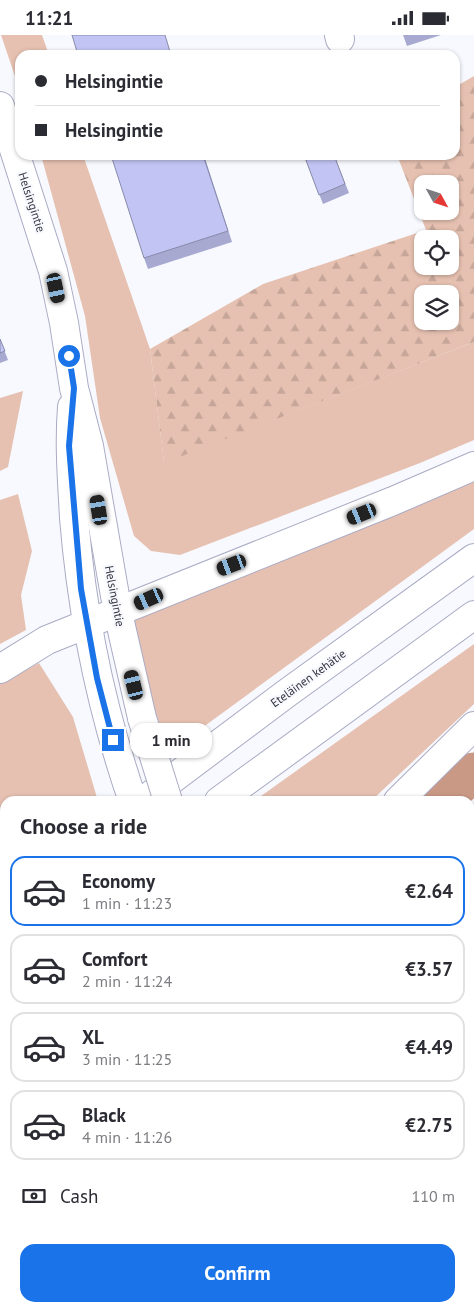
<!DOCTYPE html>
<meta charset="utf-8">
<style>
body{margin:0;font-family:"PT Sans",sans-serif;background:#f2f2f3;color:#2b2b33;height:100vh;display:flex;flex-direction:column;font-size:19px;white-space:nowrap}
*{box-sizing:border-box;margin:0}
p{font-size:16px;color:#7c7c81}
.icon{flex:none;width:28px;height:28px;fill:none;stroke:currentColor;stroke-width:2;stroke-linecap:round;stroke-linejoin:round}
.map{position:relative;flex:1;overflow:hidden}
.details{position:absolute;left:0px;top:761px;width:475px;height:516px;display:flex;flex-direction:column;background:#fff;border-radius:15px 15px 0 0;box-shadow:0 1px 4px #0004}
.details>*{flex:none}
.hud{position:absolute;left:15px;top:15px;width:445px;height:110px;border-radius:15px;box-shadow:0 1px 4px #0004;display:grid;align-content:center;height:110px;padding:0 20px;background:#fff}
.needle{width:32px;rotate:130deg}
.fabs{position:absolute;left:414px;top:140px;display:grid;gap:10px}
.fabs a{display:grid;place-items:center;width:45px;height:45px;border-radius:10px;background:#fff;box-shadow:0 1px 4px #0004;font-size:25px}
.end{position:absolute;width:22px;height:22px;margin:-11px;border:6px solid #1a73e8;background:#fff;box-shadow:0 0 0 2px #fff}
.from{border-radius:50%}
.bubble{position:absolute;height:35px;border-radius:15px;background:#fff;box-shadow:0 1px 4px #0004;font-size:16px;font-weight:600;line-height:35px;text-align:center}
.car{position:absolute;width:15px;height:30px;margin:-15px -8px;border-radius:6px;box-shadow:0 0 4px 1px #0007;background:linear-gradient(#222 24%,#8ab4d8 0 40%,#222 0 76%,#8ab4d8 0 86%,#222 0)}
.hud b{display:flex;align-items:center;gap:18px;height:48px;font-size:19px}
.hud b+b{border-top:1px solid #e1e1e2}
.hud i{width:12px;height:12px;background:#2b2b33}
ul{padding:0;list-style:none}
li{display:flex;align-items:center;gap:15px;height:70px;margin:0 10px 8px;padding:0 10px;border:2px solid #e1e1e2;border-radius:15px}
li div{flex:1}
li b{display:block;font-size:19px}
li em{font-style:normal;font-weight:600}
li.selected{border-color:#1a73e8}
li>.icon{width:45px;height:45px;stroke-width:1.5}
h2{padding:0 20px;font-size:22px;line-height:60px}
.pay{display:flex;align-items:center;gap:12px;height:55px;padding:0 20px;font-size:19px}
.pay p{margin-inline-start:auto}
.action{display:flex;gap:10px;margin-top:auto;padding:10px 20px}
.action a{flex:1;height:58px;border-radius:15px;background:#1a73e8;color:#fff;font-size:20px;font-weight:600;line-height:58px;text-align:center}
.status{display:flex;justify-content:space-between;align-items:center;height:35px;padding:0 25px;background:#fff;direction:ltr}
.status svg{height:14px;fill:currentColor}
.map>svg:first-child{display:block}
.green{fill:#e6c1b1}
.forest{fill:url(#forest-firs);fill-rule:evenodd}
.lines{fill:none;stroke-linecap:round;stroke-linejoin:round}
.river{stroke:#c99985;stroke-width:41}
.minor-casing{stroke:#aaabc4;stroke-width:30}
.major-casing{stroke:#aaabc4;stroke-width:30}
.highway-casing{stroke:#aaabc4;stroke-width:30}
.minor{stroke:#fff;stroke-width:28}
.major{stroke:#fff;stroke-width:28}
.highway{stroke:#fff;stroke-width:28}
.major-bridge-casing{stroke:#aaabc4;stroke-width:30;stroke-linecap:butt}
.major-bridge{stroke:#fff;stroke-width:28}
.wall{fill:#a7a9d1}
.building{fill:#c2c5f3;stroke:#888aaa}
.route{stroke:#1a73e8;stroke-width:6}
.labels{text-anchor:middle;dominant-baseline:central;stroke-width:4.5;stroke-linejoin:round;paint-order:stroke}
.street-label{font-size:12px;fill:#34343f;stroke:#f8f9fe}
</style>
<div class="status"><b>11:21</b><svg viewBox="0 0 49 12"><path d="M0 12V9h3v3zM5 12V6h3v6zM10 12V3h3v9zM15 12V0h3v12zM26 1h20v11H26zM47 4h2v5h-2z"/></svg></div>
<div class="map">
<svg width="474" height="1277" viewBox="0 0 474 1277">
<defs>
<pattern id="forest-firs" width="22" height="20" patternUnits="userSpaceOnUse" patternTransform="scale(1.25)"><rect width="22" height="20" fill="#e6c1b1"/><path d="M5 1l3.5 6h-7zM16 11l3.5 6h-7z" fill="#c6a699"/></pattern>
</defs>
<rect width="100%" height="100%" fill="#f8f9fe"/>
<!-- green -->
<g class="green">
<path d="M1,0H42L49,20H20V56Z"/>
<path d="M41,120H83L150,314L164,427L474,307V405L420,428L180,520L151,516L134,501L100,383L85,281Z"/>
<path d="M23,356L8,432L0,436V363Z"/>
<path d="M474,445V494L169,717L148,654L134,584Z"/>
<path d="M18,459L32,516L21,560L26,595L0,609V465Z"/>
<path d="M474,609V669L371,766H254Z"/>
<path d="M39,628L73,682L98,766H5V844L0,848V649Z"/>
<path d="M5,961V1056L0,1059V965Z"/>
<path d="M470,995L474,1021V1251L470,1253Z"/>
<path d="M5,1106V1173L0,1176V1110Z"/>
</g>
<!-- forest -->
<g class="forest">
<path d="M474,41V307L164,428L150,314L263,249L426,195L397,120H455V52ZM422,149H450V176H422ZM422,204H450V231H422ZM422,259H450V286H422Z"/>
<path d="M474,771V932L470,927V775Z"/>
</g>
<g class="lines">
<!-- river -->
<g class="river">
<path d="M443,766L451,755L474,738"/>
<path d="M470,965L474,969"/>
</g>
<defs>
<g id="minor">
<path d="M339,0L340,4"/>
<path d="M230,1272L232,1277"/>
<path d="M324,1277L332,1272"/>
<path d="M447,1277L459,1272"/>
</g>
<g id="major">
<path d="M0,71L53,236L64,288L74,353L89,411L118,578L142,683"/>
<path d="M72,372C69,410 72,445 74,483C82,580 101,674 133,766"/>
<path d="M439,1272L441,1277"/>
</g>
<g id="highway">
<path d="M0,634L47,605L393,466L474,431"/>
<path d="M143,766L287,658L474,523"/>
<path d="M219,766L474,580"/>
<path d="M398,766L474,691"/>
<path d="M0,876L5,872"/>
<path d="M0,934L5,930"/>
<path d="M0,1091L5,1087"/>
</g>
</defs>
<!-- minor casing -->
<use href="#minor" class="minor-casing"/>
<!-- major casing -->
<use href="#major" class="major-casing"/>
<!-- highway casing -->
<use href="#highway" class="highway-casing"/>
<!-- minor -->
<use href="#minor" class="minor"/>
<!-- major -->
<use href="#major" class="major"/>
<!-- highway -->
<use href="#highway" class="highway"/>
<defs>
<path id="major-bridge" d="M142,683L168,766"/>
</defs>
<!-- major-bridge casing -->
<use href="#major-bridge" class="major-bridge-casing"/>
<!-- major-bridge -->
<use href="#major-bridge" class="major-bridge"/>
</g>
<!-- wall -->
<g class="wall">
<path d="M403,0H441L407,11Z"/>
<path d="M204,120L232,207L148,234L144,223Z"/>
<path d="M304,120H334L349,158L323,169Z"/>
<path d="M0,304L8,325L0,328Z"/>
<path d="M5,1209V1272L0,1275V1212Z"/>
<path d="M33,1272H117L119,1277H36Z"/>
</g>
<!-- building -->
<g class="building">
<path d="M72,0H165L171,20H78Z"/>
<path d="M111,120H203L228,196L144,223Z"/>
<path d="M304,120H334L345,149L319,160Z"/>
<path d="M0,304L5,316L0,318Z"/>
<path d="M5,1209V1262L0,1264V1212Z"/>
<path d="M35,1272H110L100,1277H37Z"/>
</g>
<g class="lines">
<!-- route -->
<path class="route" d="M69,321L74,353L69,411L81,554L97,643L113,705"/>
</g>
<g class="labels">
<!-- street labels -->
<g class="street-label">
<text transform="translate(32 167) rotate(72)">Helsingintie</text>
<text transform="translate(115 561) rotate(79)">Helsingintie</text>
<text transform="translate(308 643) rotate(-36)">Eteläinen kehätie</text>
</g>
</g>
</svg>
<div class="fabs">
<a><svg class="needle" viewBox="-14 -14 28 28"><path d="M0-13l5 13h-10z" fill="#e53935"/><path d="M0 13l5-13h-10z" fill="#7c7c81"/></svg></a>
<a><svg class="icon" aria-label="locate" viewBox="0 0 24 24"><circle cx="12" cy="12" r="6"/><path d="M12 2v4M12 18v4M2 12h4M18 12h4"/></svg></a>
<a><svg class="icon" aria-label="layers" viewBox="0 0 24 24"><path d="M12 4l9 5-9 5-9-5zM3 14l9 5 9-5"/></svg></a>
</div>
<i class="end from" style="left:69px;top:321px"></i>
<i class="end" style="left:113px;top:705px"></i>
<div class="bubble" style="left:130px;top:688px;width:82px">1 min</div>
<i class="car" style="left:56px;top:253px;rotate:168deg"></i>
<i class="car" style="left:99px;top:475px;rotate:351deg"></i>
<i class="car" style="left:362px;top:479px;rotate:248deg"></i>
<i class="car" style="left:232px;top:530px;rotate:249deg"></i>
<i class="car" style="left:149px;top:564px;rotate:246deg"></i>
<i class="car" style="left:134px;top:650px;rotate:346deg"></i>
<div class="hud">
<b><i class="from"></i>Helsingintie</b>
<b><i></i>Helsingintie</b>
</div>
<section class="details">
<h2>Choose a ride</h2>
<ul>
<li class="selected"><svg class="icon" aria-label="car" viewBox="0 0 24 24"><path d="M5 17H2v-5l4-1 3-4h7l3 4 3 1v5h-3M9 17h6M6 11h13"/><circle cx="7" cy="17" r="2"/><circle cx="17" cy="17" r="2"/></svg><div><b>Economy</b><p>1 min · 11:23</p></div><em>€2.64</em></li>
<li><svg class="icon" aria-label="car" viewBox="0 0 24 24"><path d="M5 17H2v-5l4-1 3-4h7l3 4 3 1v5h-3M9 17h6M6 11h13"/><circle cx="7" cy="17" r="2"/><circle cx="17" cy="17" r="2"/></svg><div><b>Comfort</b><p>2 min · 11:24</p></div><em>€3.57</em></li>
<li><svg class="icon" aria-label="car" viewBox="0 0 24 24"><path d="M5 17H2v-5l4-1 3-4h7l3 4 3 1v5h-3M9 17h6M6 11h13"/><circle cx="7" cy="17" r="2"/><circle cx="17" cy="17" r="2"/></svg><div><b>XL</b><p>3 min · 11:25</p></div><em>€4.49</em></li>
<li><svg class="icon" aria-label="car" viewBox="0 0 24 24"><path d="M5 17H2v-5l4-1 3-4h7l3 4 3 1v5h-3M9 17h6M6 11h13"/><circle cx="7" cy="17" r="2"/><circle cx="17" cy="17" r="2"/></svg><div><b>Black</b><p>4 min · 11:26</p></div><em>€2.75</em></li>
</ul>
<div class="pay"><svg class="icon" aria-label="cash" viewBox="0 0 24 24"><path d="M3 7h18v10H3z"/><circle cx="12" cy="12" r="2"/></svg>Cash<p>110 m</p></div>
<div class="action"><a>Confirm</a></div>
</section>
</div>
